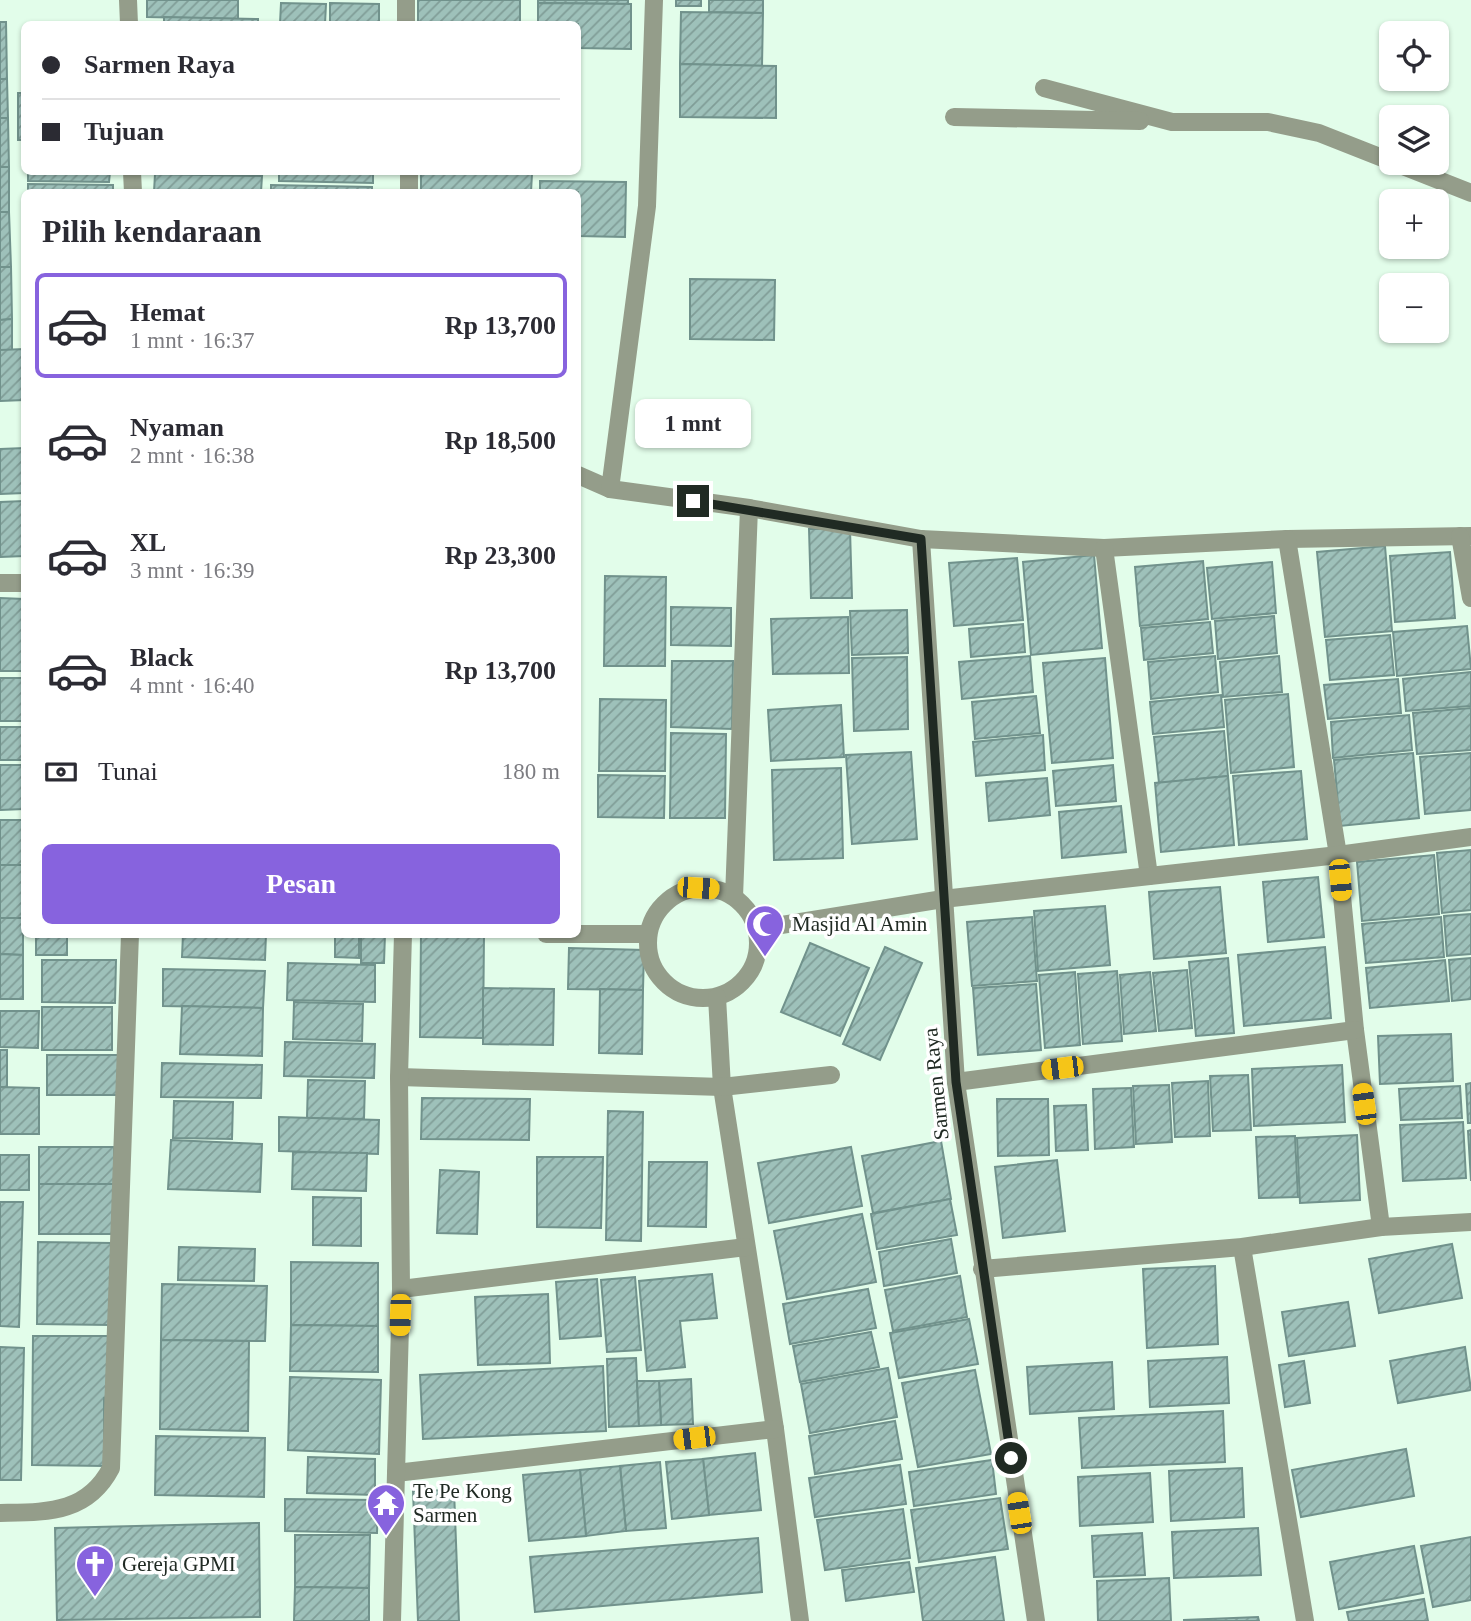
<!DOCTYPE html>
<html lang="id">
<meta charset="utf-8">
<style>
body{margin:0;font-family:Georgia,serif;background:#f7f7f7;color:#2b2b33;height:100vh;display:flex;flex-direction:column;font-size:26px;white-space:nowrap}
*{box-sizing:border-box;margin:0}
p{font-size:23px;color:#7c7c81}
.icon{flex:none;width:38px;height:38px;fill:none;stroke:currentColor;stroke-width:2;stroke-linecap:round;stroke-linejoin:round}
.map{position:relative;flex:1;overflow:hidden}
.panel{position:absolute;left:21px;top:189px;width:560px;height:749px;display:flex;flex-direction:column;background:#fff;border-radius:10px;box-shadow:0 2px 5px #0004}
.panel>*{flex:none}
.hud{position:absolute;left:21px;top:21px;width:560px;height:154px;border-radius:10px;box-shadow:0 2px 5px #0004;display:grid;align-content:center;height:154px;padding:0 21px;background:#fff}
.buttons{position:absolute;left:1379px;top:21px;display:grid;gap:14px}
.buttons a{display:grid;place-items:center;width:70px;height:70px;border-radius:10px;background:#fff;box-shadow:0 2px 5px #0004;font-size:35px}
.end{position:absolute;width:32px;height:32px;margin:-16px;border:9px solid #202a23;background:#fff;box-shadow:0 0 0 4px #fff}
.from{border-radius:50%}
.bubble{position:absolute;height:49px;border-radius:10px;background:#fff;box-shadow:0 2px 5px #0004;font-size:23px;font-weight:600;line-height:49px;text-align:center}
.car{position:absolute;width:21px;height:42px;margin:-21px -10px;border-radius:9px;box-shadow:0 0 5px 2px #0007;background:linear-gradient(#f5c518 24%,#345 0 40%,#f5c518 0 76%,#345 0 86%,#f5c518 0)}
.hud b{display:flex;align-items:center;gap:24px;height:66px;font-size:26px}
.hud b+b{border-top:2px solid #e1e1e2}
.hud i{width:18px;height:18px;background:#2b2b33}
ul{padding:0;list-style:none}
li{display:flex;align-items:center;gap:21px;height:105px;margin:0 14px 10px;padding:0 7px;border:4px solid transparent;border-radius:10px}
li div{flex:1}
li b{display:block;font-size:26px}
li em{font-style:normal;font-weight:600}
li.selected{border-color:#8763de}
li>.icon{width:63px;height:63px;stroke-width:1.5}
h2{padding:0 21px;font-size:32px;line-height:84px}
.pay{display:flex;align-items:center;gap:18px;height:77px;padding:0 21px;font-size:26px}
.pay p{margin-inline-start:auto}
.primary-button{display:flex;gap:14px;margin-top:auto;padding:14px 21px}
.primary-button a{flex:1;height:80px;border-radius:10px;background:#8763de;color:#fff;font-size:28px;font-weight:600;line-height:80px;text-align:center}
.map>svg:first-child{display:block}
.building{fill:url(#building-hatch);stroke:#71928c;stroke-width:2}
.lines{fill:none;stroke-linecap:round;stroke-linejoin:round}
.minor{stroke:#949d8a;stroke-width:18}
.route{stroke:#202a23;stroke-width:9}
.labels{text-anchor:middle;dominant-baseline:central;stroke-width:7;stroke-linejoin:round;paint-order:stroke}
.poi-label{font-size:21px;fill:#202a23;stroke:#fff;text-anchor:start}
.street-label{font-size:21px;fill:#202a23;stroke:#fff}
</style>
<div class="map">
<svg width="1471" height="1621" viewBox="0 0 1471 1621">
<defs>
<pattern id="building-hatch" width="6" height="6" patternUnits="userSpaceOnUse" patternTransform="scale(1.75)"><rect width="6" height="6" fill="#9ec1ba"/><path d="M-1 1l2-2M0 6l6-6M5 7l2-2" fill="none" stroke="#809d97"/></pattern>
</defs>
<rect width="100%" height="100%" fill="#e2fdea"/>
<!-- building -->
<g class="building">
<path d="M147,0H238V19L147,17Z"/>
<rect x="418" y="0" width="102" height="24"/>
<path d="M538,0H628V4L538,3Z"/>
<rect x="676" y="0" width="25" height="6"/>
<path d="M709,0H763V13L709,12Z"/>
<path d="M281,3L326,4L325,24H280Z"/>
<path d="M330,3L379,4V24H330Z"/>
<path d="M538,3L631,4V49L578,48V24H538Z"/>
<path d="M681,12L763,13L762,66L680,64Z"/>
<path d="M164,17L258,19V24H164Z"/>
<path d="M0,22H6L7,79H0Z"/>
<path d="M680,64L776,66V118L680,117Z"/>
<path d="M0,79H7L8,118H0Z"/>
<rect x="18" y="93" width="6" height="47"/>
<path d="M0,118H8L9,167H0Z"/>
<rect x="0" y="167" width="9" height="45"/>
<path d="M28,172H110L109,182L28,181Z"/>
<path d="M155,172H247V176L155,174Z"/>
<path d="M279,172H373V183L279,181Z"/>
<path d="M421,173L532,174L531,192H421Z"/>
<path d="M155,174L262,176L261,192H154Z"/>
<path d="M540,181L626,182L625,237L578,236V192H540Z"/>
<path d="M28,184L113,185V192H28Z"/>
<path d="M271,185L372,187V192H271Z"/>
<path d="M0,212H9L11,267H0Z"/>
<path d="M0,267H11L12,319L0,320Z"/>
<path d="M690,279L775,280L774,340L690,339Z"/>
<path d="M12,319V350H0V320Z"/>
<path d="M24,349V400L0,401V350Z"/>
<path d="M24,448V493L0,494V449Z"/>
<path d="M24,501V556L0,557V502Z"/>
<path d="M809,529H850L852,598H811Z"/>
<path d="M1385,546L1392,631L1325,637L1317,552Z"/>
<path d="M1450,552L1455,618L1395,622L1390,556Z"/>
<path d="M1094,555L1102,648L1031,655L1023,562Z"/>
<path d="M1017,558L1023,620L954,626L949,563Z"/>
<path d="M1203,561L1208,619L1140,626L1135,567Z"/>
<path d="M1272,562L1276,613L1212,619L1207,568Z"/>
<path d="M605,576L666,577L665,666H604Z"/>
<path d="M0,598L24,599V671H0Z"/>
<path d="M671,607L731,608V646L671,645Z"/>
<path d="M907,610L908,653L852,655L850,611Z"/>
<path d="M1274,616L1277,653L1218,659L1215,621Z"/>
<path d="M848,617L849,673L773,674L771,619Z"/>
<path d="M1210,622L1213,653L1144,660L1141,628Z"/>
<path d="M1023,624L1025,652L971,657L969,629Z"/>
<path d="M1467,626L1471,669L1397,676L1393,632Z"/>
<path d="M1390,635L1394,675L1330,680L1326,640Z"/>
<path d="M1030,656L1033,692L962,699L959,662Z"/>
<path d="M1215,656L1218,692L1151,699L1148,662Z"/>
<path d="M1279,656L1282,692L1223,697L1220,662Z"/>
<path d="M907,657L908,729L854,731L852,658Z"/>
<path d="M1105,658L1113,758L1052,763L1043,663Z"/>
<path d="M672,661H733L732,729L671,727Z"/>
<path d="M1471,672V706L1406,711L1403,679Z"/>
<rect x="0" y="678" width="24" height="43"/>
<path d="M1398,679L1401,713L1328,719L1324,685Z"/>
<path d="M1288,694L1294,767L1231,773L1225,700Z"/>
<path d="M1221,695L1224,727L1153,734L1150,702Z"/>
<path d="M1036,696L1040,733L975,739L972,702Z"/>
<path d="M600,699L666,700L665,771H599Z"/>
<path d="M841,705L844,757L771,761L768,710Z"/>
<path d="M1471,708V750L1417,754L1413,713Z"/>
<path d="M1409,715L1412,750L1333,758L1331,722Z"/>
<rect x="0" y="727" width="24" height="33"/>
<path d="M1224,731L1228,776L1159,783L1154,737Z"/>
<path d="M671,733L726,734L725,818H670Z"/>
<path d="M1043,735L1045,770L976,776L973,742Z"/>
<path d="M911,752L917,839L852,844L846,755Z"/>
<path d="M1413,753L1419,818L1340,826L1334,760Z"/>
<path d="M1471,753V810L1425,814L1420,757Z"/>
<path d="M0,765H24V809L0,810Z"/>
<path d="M1113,765L1116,801L1056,806L1053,771Z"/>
<path d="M841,768L843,858L774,860L772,770Z"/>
<path d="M1301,771L1307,839L1239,845L1233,776Z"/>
<path d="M598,775L665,776L664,818L598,817Z"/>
<path d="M1228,776L1234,845L1161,852L1155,783Z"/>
<path d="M1047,778L1050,815L989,821L986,783Z"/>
<path d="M1121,806L1126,852L1062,858L1059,812Z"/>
<rect x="0" y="820" width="24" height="45"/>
<path d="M1471,850V910L1442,913L1437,853Z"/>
<path d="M1434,855L1439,914L1362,921L1357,862Z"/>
<rect x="0" y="865" width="24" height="53"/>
<path d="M1318,877L1324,937L1268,942L1263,882Z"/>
<path d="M1220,887L1226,953L1154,959L1149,892Z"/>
<path d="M1105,906L1110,965L1038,971L1034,911Z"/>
<path d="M1471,914V954L1447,956L1444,916Z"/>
<path d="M1032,917L1037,981L972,986L967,922Z"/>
<path d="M1441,917L1444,957L1366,963L1362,924Z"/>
<path d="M0,918H23V955L0,954Z"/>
<rect x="36" y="934" width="31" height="21"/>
<path d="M183,934H266L265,960L182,957Z"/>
<path d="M335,934H359V958L335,957Z"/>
<path d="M361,934H385L384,963H361Z"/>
<path d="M421,934H484L483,1038L420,1037Z"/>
<path d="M810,943L869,968L840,1036L781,1012Z"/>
<path d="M885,947L922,963L880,1060L843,1044Z"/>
<path d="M1325,947L1331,1018L1244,1026L1238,955Z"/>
<path d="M569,948L644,950L643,990L568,989Z"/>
<path d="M0,954L23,955V999H0Z"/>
<path d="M1228,958L1234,1033L1196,1036L1189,962Z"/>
<path d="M1471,958V999L1452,1001L1449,960Z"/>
<path d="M42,960H116L115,1003L42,1002Z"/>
<path d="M1445,960L1449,1001L1370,1008L1366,968Z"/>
<path d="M288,963L375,965V1002L287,1000Z"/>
<path d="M163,969L265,971L263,1008L163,1006Z"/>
<path d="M1187,970L1192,1028L1159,1031L1153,973Z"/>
<path d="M1117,971L1122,1041L1083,1044L1078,974Z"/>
<path d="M1075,972L1080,1045L1045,1048L1039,975Z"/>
<path d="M1150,972L1156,1031L1124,1034L1120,975Z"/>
<path d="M1036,984L1041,1050L978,1055L973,988Z"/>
<path d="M483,988L554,989L553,1045L483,1044Z"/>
<path d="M600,989L643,990L642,1054L599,1053Z"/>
<path d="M294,1002L363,1004L362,1041L293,1039Z"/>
<path d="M182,1006L263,1008L262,1056L180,1054Z"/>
<rect x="42" y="1007" width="70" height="43"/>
<path d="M0,1011H39L38,1048L0,1047Z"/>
<path d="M1451,1034L1453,1081L1380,1084L1378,1036Z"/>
<path d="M285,1042L375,1044L374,1078L284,1076Z"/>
<rect x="0" y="1050" width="7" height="37"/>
<path d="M47,1055H119L118,1095H47Z"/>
<path d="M162,1063L262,1065L261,1098L161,1097Z"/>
<path d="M1342,1065L1345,1122L1254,1126L1252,1069Z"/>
<path d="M1248,1075L1251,1130L1213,1131L1210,1076Z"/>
<path d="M308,1080L365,1081L364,1119L307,1118Z"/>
<path d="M1208,1081L1210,1136L1175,1137L1172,1083Z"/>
<path d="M1471,1083V1123H1468L1466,1084Z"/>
<path d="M1169,1085L1172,1142L1136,1144L1133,1086Z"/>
<path d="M1460,1086L1462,1118L1401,1120L1399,1089Z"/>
<path d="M0,1087L39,1088V1134H0Z"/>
<path d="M1131,1088L1134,1147L1095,1149L1093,1089Z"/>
<path d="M422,1098L530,1099L529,1140L421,1139Z"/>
<path d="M997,1099H1048L1049,1155L998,1156Z"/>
<path d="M174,1101L233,1102L232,1139L173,1138Z"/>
<path d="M1086,1105L1088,1150L1056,1151L1054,1106Z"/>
<path d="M608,1111L643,1112L641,1241L606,1240Z"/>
<path d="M279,1117L379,1120L378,1154L279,1151Z"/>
<path d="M1463,1122L1466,1178L1403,1181L1400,1125Z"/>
<path d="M1471,1130V1181L1468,1131Z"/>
<path d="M1357,1135L1360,1200L1300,1203L1297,1138Z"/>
<path d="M1295,1136L1298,1197L1259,1198L1256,1137Z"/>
<path d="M171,1140L262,1144L260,1192L168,1189Z"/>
<path d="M941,1141L951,1199L873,1213L862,1156Z"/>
<rect x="39" y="1147" width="75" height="37"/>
<path d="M851,1147L862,1206L769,1223L758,1163Z"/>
<path d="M293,1152L367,1153L366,1191L292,1189Z"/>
<rect x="0" y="1155" width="29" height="35"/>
<path d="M537,1157H603L601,1228L537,1227Z"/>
<path d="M1057,1160L1065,1231L1003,1238L995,1167Z"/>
<path d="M649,1162H707L706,1227L648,1226Z"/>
<path d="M440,1170L479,1172L477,1234L437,1233Z"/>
<rect x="39" y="1184" width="75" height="50"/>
<path d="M313,1197L361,1198V1246L313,1245Z"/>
<path d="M950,1199L957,1235L877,1249L871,1214Z"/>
<path d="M0,1202H23L19,1327L0,1326Z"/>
<path d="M862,1214L876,1282L787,1299L774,1231Z"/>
<path d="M951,1239L957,1273L884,1286L879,1252Z"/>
<path d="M38,1242L112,1243L110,1325L37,1324Z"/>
<path d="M1452,1244L1462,1298L1379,1313L1369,1259Z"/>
<path d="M179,1247L255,1249L254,1281L178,1280Z"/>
<path d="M291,1262L378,1263V1326L291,1325Z"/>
<path d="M1215,1266L1218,1344L1147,1348L1143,1269Z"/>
<path d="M712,1274L717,1318L680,1321L685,1367L647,1371L639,1281Z"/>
<path d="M960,1276L967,1317L893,1331L885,1290Z"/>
<path d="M635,1277L641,1350L607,1352L601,1280Z"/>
<path d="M597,1279L601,1336L560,1339L556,1282Z"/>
<path d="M162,1284L267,1286L265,1341L161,1340Z"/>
<path d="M868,1289L876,1328L790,1344L783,1304Z"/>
<path d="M548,1294L550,1363L478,1365L475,1297Z"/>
<path d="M1348,1302L1355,1346L1289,1356L1282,1312Z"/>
<path d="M969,1319L978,1364L899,1378L890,1333Z"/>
<path d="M291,1325L378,1326V1372L290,1371Z"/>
<path d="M871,1332L879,1367L800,1382L793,1346Z"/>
<path d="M33,1336H109V1398H104V1466L32,1465Z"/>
<path d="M161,1340L249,1341L248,1431L160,1429Z"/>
<path d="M0,1347L24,1348L21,1480H0Z"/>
<path d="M1465,1347L1471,1390L1398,1403L1390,1361Z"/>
<path d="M1227,1357L1229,1403L1150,1407L1148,1361Z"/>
<path d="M636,1358L639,1426L609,1427L607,1359Z"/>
<path d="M1304,1361L1310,1403L1285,1407L1279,1365Z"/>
<path d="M1112,1362L1114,1409L1030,1414L1027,1367Z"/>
<path d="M603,1366L606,1431L423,1439L420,1375Z"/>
<path d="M888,1368L897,1417L810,1433L801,1384Z"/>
<path d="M975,1370L991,1454L918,1467L902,1383Z"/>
<path d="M290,1377L381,1380L379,1454L288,1450Z"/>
<path d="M691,1379L693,1424L661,1425L659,1381Z"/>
<path d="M637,1381H659L661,1425L639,1426Z"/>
<path d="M1223,1411L1225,1462L1082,1468L1079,1418Z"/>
<path d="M895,1421L902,1459L815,1474L809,1436Z"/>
<path d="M156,1436L265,1438L264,1497L155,1495Z"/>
<path d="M1406,1449L1414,1496L1301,1517L1292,1470Z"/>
<path d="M755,1453L761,1510L709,1515L703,1459Z"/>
<path d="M308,1457L375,1459V1495L307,1493Z"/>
<path d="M703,1459L709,1515L672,1519L666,1462Z"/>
<path d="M992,1460L996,1494L914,1506L909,1472Z"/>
<path d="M660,1462L666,1528L626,1531L620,1466Z"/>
<path d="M900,1465L906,1504L815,1517L809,1478Z"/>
<path d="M620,1466L626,1531L586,1536L580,1470Z"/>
<path d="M1242,1468L1244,1517L1171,1521L1169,1471Z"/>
<path d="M580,1470L586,1536L529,1541L523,1475Z"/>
<path d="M1150,1473L1153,1522L1080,1526L1078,1477Z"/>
<path d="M454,1490L459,1621H418L413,1491Z"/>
<path d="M1000,1498L1008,1549L919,1562L911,1510Z"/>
<path d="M285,1499L378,1500L377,1533L285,1531Z"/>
<path d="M903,1509L910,1558L825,1570L817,1520Z"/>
<path d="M259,1523L260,1617L57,1620L55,1528Z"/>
<path d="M1258,1528L1261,1575L1174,1578L1172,1532Z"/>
<path d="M1142,1533L1145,1575L1094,1577L1092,1536Z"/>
<path d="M295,1535H370L369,1588L295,1587Z"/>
<path d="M1471,1537V1600L1433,1607L1421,1546Z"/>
<path d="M758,1538L762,1592L535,1612L530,1557Z"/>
<path d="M1414,1546L1423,1593L1339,1609L1330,1562Z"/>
<path d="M995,1557L1004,1621H923L916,1568Z"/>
<path d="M909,1562L914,1592L846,1601L842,1570Z"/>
<path d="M1169,1578L1171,1621H1098L1097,1581Z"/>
<path d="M295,1587L369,1588V1621H294Z"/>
<path d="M1424,1599L1428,1621H1349L1347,1612Z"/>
<path d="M1258,1617L1259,1621H1184V1620Z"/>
</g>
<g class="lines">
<!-- minor -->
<g class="minor">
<path d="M128,0L129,24"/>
<path d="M406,0V24"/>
<path d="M1044,88L1172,122H1268L1319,133L1471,193"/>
<path d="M954,117L1140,121"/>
<path d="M132,172L133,192"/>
<path d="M409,172V192"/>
<path d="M578,475L610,489L749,508L921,539L1104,548L1287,539L1471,536"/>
<path d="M610,489L647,206L654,0"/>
<path d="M1460,536L1471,598"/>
<path d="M921,539L956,1082L1036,1621"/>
<path d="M1287,539L1338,855L1355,1030L1381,1227"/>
<path d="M1104,548L1149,876"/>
<path d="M0,583H24"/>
<circle cx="703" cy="943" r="55"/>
<path d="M734,897L749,508"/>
<path d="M756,929L943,899L1338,855L1471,837"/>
<path d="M546,934H647"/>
<path d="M717,997L722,1087L775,1429L800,1621"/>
<path d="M399,1077L722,1087L831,1075"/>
<path d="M956,1082L1355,1030"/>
<path d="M1242,1247L1305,1621"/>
<path d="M982,1269L1242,1247L1381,1227L1471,1222"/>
<path d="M401,1289L746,1247"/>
<path d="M396,1473L775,1429"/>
<path d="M0,1513C46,1512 87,1514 111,1468L130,934"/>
<path d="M392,1621L401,1289L399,1077L403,934"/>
</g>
</g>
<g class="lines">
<!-- route -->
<path class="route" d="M693,501L921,539L956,1082L1011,1458"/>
</g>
<!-- icons -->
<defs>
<symbol id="mosque-pin" viewBox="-11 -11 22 30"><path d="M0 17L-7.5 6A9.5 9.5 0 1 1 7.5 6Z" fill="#8763de" stroke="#fff"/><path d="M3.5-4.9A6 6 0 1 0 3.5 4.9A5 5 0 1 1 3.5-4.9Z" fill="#fff"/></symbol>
<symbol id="temple-pin" viewBox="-11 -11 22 30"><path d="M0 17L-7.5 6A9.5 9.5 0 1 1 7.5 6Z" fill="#8763de" stroke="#fff"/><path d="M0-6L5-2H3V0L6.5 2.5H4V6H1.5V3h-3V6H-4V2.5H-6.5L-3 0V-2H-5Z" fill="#fff"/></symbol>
<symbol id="church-pin" viewBox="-11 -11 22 30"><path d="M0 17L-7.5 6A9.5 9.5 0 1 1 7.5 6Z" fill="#8763de" stroke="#fff"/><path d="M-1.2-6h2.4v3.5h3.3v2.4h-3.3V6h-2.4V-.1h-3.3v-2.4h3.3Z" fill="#fff"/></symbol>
</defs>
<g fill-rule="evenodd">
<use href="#mosque-pin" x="743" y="902" width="44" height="60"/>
<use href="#temple-pin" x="364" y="1481" width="44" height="60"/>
<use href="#church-pin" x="73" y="1542" width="44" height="60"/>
</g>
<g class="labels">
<!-- poi labels -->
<g class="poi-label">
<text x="792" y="924">Masjid Al Amin</text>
<text x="413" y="1491">Te Pe Kong<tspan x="413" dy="24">Sarmen</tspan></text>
<text x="122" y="1564">Gereja GPMI</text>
</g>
<!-- street labels -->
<g class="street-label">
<text transform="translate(936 1084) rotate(-96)">Sarmen Raya</text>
</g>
</g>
</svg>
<div class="buttons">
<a><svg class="icon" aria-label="locate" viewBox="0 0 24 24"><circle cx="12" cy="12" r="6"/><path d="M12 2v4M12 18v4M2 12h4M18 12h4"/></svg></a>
<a><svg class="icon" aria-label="layers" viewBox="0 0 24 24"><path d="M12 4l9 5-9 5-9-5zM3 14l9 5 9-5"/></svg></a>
<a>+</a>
<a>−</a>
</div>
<i class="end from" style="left:1011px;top:1458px"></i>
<i class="end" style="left:693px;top:501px"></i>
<div class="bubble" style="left:635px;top:399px;width:116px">1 mnt</div>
<i class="car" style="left:1340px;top:880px;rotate:175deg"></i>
<i class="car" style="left:698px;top:888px;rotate:94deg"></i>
<i class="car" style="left:1062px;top:1068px;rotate:263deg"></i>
<i class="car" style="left:1364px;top:1104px;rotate:352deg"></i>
<i class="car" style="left:400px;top:1315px;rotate:182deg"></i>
<i class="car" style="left:694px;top:1438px;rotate:263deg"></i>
<i class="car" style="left:1019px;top:1513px;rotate:351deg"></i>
<div class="hud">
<b><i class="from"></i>Sarmen Raya</b>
<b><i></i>Tujuan</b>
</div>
<section class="panel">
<h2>Pilih kendaraan</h2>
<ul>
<li class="selected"><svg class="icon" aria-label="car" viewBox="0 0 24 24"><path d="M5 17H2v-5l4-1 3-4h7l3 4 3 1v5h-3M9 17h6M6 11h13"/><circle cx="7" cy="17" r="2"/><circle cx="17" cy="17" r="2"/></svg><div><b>Hemat</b><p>1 mnt · 16:37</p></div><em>Rp 13,700</em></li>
<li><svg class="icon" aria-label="car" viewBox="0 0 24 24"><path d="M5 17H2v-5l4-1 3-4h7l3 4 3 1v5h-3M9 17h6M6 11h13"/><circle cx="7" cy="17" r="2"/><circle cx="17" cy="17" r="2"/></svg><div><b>Nyaman</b><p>2 mnt · 16:38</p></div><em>Rp 18,500</em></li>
<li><svg class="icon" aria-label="car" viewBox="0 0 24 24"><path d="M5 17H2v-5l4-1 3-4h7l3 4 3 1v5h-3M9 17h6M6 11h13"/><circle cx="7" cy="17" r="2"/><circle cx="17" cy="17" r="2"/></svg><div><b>XL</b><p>3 mnt · 16:39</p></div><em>Rp 23,300</em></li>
<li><svg class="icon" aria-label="car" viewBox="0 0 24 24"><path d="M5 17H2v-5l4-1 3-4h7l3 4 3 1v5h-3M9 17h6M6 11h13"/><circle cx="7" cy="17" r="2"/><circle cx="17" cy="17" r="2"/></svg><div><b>Black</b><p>4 mnt · 16:40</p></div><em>Rp 13,700</em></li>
</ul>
<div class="pay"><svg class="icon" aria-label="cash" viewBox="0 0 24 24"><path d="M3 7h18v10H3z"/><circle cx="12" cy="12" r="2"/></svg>Tunai<p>180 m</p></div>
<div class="primary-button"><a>Pesan</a></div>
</section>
</div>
